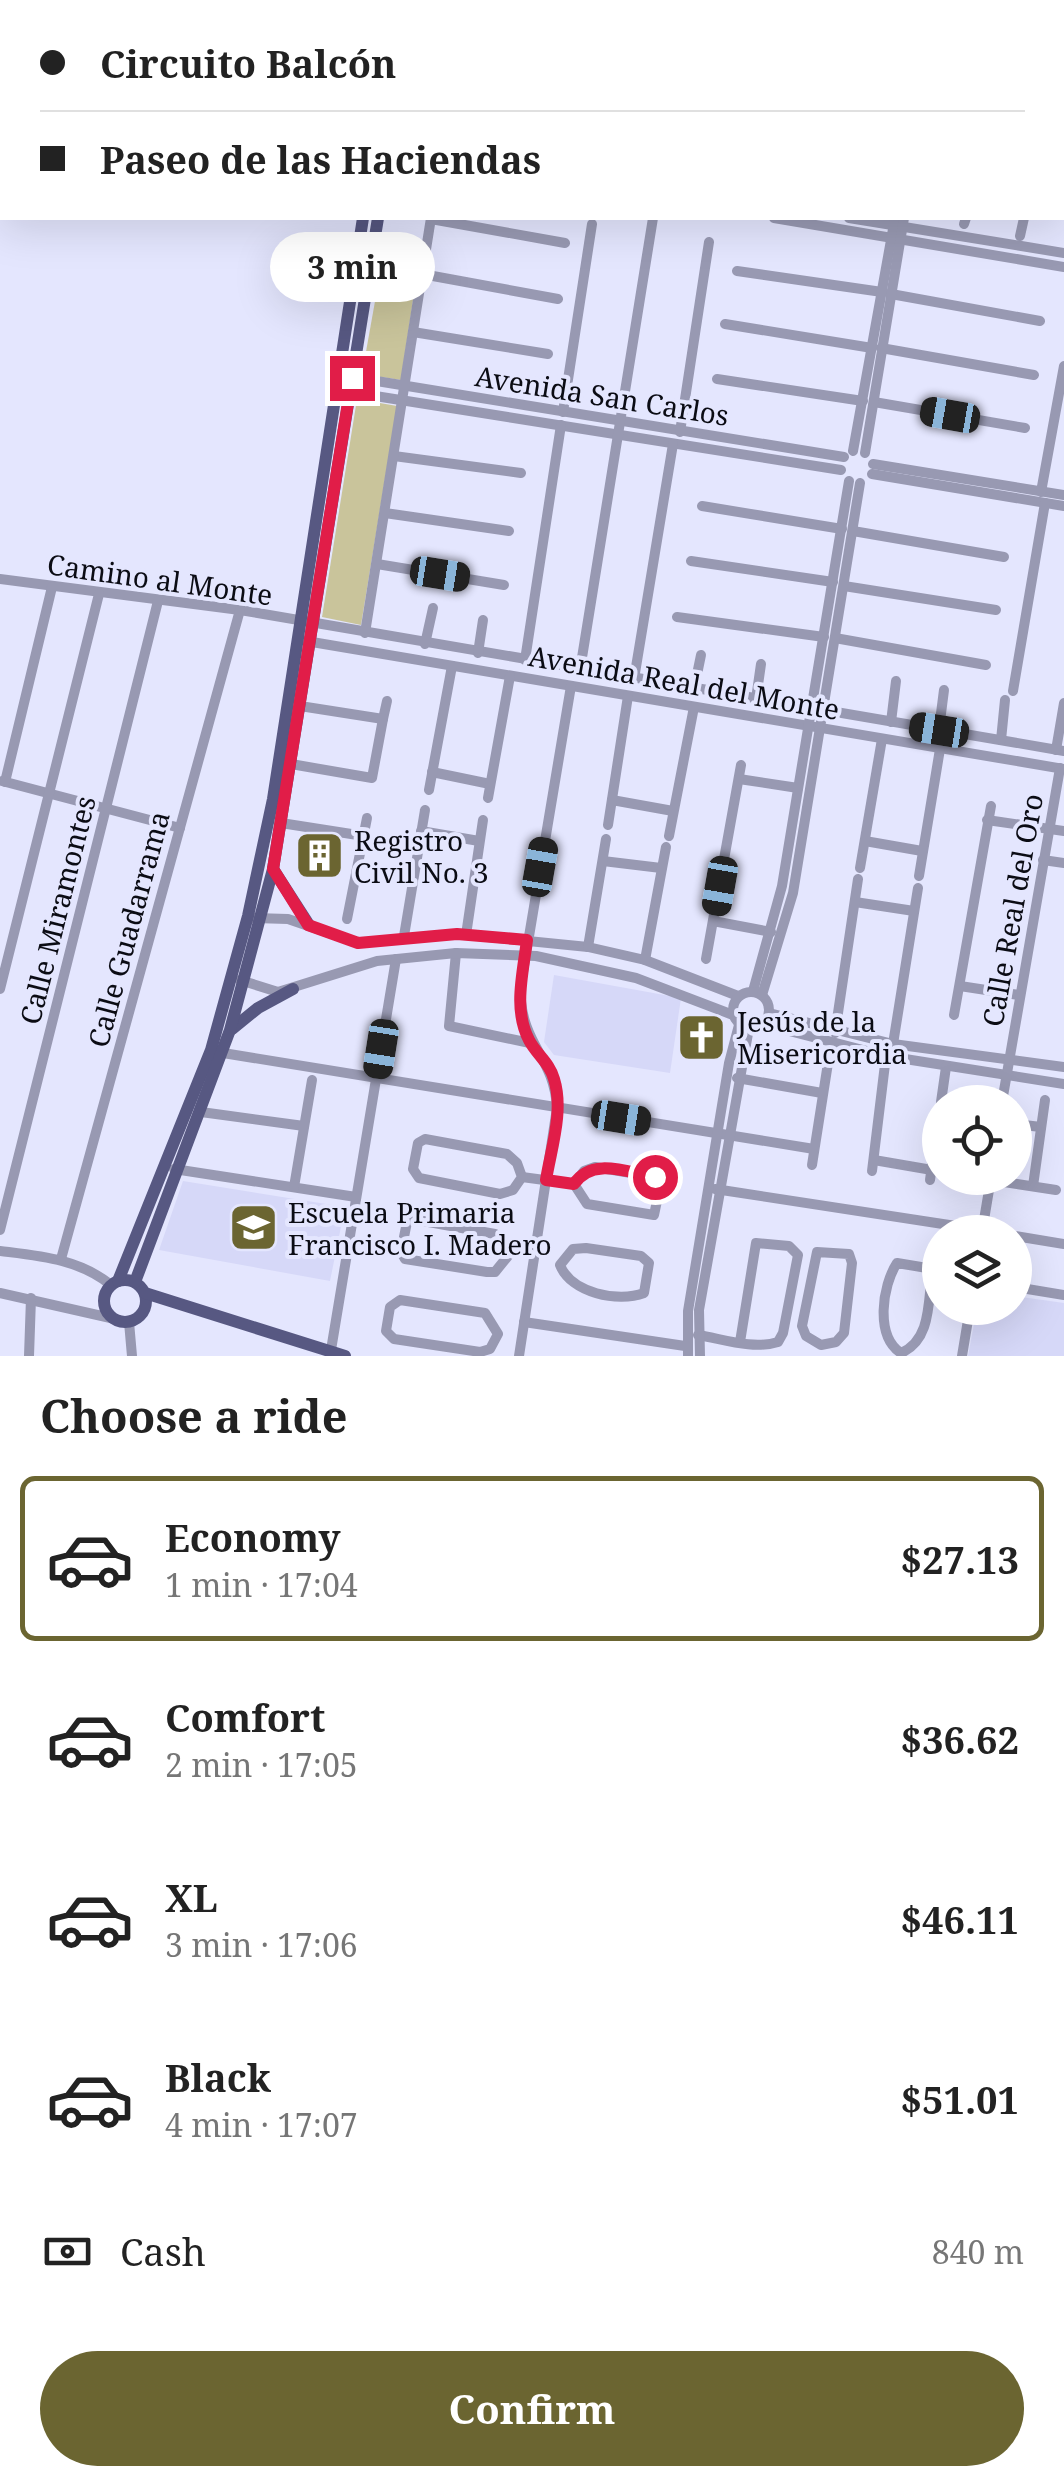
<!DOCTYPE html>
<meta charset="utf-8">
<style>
body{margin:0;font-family:"Noto Serif",serif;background:#f2f2f2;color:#222;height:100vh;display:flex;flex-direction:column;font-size:38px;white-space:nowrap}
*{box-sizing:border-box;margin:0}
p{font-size:32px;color:#767676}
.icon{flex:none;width:55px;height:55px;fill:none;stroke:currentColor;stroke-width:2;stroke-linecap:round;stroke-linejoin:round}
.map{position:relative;height:1356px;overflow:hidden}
.sheet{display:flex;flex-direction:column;background:#fff;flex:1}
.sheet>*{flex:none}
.hud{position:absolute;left:0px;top:0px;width:1065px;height:220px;box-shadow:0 10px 40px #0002;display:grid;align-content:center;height:220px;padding:0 40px;background:#fff}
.controls{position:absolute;left:922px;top:1085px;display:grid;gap:20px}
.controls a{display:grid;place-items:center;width:110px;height:110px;border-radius:50%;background:#fff;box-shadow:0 10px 40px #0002;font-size:50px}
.end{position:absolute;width:45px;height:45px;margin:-22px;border:12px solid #e11d48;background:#fff;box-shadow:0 0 0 5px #fff}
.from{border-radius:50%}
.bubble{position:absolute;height:70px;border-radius:35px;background:#fff;box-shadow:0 10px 40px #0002;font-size:32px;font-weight:700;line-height:70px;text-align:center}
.car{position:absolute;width:30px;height:60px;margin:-30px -15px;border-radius:12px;box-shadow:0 0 8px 2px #0007;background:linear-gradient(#222 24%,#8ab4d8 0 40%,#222 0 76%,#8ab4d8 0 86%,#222 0)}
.hud b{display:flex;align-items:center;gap:35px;height:95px;font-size:38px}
.hud b+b{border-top:2px solid #e0e0e0}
.hud i{width:25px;height:25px;background:#222}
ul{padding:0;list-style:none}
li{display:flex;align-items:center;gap:30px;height:165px;margin:0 20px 15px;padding:0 20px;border:5px solid transparent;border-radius:15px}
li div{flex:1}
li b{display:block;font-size:38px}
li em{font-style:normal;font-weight:700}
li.current{border-color:#6b6531}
li>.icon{width:90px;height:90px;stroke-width:1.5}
h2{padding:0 40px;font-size:45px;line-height:120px}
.pay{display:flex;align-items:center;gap:25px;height:110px;padding:0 40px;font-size:38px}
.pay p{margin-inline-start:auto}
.cta{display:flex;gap:20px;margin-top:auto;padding:20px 40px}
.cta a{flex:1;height:115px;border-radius:60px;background:#6b6531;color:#fff;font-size:40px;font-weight:700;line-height:115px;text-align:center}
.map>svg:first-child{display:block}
.built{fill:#d6d8f8}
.green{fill:#c9c49b}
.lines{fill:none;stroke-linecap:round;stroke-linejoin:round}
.minor{stroke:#9899b2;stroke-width:10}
.major{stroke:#575882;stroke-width:12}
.route{stroke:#e11d48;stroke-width:12}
.labels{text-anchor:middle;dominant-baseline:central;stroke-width:8;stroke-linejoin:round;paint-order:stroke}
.street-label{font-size:28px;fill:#0b0c14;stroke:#e4e6fe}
.poi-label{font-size:28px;fill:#0b0c14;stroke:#e4e6fe;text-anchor:start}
</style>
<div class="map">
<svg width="1064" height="1356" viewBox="0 0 1064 1356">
<rect width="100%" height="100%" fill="#e4e6fe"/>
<!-- built -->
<g class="built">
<path d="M554,975L681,998L670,1073L554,1055L544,1042Z"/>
<path d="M183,1181L345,1207L330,1281L159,1250Z"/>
<path d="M1015,1296L1064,1303V1356H968L977,1308H1015Z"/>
</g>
<!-- green -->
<g class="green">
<path d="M379,279L415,287L401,380L362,374Z"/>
<path d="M357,399L397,406L361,625L322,617Z"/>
</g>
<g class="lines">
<!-- minor -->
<g class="minor">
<path d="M924,0L927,2"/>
<path d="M969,0L984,2"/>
<path d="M1033,0L1048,2"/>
<path d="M47,2L48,0"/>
<path d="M221,2L222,0"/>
<path d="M581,2L583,0"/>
<path d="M627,2V0"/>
<path d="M689,2V0"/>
<path d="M749,2V0"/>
<path d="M807,2V0"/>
<path d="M945,2L948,0"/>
<path d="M1061,2V0"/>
<path d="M1062,16H1064"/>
<path d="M0,89H2"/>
<path d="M0,171L2,159"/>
<path d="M774,218L1064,267"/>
<path d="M849,218L1064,253"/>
<path d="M431,219L565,243"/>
<path d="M964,224L966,218"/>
<path d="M1020,236L1024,218"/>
<path d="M737,271L882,292"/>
<path d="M422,274L558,299"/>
<path d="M891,294L1040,321"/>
<path d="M725,324L872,348"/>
<path d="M413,332L548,354"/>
<path d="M881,348L1034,375"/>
<path d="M352,377L844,457"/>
<path d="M717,379L863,401"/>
<path d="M350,392L841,470"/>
<path d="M874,402L1025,428"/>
<path d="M563,412L592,224"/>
<path d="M680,432L709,242"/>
<path d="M853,451L895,218"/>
<path d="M865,453L904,218"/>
<path d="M394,456L521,473"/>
<path d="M873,464L1064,495"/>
<path d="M872,474L1064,506"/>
<path d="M1041,492L1064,366"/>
<path d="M702,506L842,529"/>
<path d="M385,513L509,531"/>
<path d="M853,531L1004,557"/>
<path d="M691,561L833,582"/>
<path d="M377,564L504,585"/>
<path d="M0,579L240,610L1064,751"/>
<path d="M844,586L996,610"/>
<path d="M677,617L824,637"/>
<path d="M365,633L431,218"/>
<path d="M835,638L986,665"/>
<path d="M306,641L1064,769"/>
<path d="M425,644L433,608"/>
<path d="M478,653L483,620"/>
<path d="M525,660L561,425"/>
<path d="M580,670L653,218"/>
<path d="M634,679L673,444"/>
<path d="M694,689L701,655"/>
<path d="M1013,691L1045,503"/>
<path d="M756,699L761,664"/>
<path d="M383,719L387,701"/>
<path d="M891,722L896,681"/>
<path d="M939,729L944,690"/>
<path d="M1001,740L1005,700"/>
<path d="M1056,750L1064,703"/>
<path d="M291,764L372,778L383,719L300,706"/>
<path d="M432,772L490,784"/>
<path d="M739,779L798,788"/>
<path d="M2,781L180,828"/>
<path d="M5,782L52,587"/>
<path d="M429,790L452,666"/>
<path d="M488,798L510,676"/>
<path d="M612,800L673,811"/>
<path d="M987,820L1064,831"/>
<path d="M281,823L364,836"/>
<path d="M608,825L628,696"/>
<path d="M421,831L479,841"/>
<path d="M669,836L694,707"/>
<path d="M865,841L922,851"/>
<path d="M1043,860L1064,863"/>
<path d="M603,861L661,868"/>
<path d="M860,868L882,739"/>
<path d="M919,876L940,749"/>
<path d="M855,902L914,911"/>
<path d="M254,918L288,919L358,943L457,934L588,947L645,960L738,996"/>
<path d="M347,919L367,818"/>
<path d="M713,921L771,932"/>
<path d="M466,935L483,820"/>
<path d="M404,936L425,810"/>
<path d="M588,947L606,839"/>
<path d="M456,953L449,1026L530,1043"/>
<path d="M706,959L741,765"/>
<path d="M645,960L666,847"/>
<path d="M240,980L278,992L377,961L456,953L536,956L636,978L733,1015"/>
<path d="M960,986L1019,995"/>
<path d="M0,989L99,594"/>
<path d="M753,991L782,886L849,481"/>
<circle cx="751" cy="1010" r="18"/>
<path d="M762,995L793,893L860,483"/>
<path d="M769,1013L893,1044L1064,1067"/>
<path d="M954,1015L991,806"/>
<path d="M763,1024L886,1056L1064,1084"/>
<path d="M835,1033L858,879"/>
<path d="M893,1044L918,888"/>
<path d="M217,1052L814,1149"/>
<path d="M737,1078L822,1093"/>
<path d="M941,1102L946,1067"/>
<path d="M1002,1102L1060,768"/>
<path d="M201,1112L304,1126"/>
<path d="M1015,1124L1041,1127"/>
<path d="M425,1139L507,1154L517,1163L522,1177L513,1190L500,1194L419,1178L413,1169L418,1143Z"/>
<path d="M874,1160L932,1170"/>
<path d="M812,1165L828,1063"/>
<path d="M595,1167L655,1177L661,1182L654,1215L587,1204L574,1184L584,1171Z"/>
<path d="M174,1169L356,1197"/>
<path d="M872,1171L886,1056"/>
<path d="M522,1177L574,1184"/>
<path d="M930,1180L940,1108"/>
<path d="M991,1180L1056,1190"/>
<path d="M1033,1186L1045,1100"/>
<path d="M294,1187L312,1080"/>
<path d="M715,1189L995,1232"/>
<path d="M412,1219L495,1234L508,1256L495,1272H487L405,1259L401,1252L407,1222Z"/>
<path d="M0,1230L158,601"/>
<path d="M982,1232L991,1178"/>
<path d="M1015,1236L1064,1244"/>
<path d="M586,1248L641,1256L649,1263L644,1293C618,1303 571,1293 560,1265L573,1249Z"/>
<path d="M0,1251C40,1256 79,1259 111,1285"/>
<path d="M817,1252L849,1254L852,1263L844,1333L836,1342L821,1345L806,1336L802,1326Z"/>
<path d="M61,1259L240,610"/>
<path d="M897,1263L927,1268L932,1274C928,1303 931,1340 901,1353C875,1336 882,1286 897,1263Z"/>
<path d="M1015,1287L1064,1295"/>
<path d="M0,1293L115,1319"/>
<path d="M400,1300L485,1313L498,1334L490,1349L480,1352L394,1339L386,1331L390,1307Z"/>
<path d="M129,1322L132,1356"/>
<path d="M524,1322L685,1346"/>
<path d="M698,1335C723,1339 753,1350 778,1342L783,1333L798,1255L789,1246L756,1243L740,1342"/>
<path d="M29,1356L31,1298"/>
<path d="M330,1356L396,959"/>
<path d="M519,1356L557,1108C554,1056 522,1047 520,990L571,686"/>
<path d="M688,1356V1311L729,1063L739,1025"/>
<path d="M700,1356L699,1310L749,1028"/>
<path d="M962,1356L970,1308"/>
</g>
<!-- major -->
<g class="major">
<path d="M400,2V0"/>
<path d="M415,2V0"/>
<path d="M273,869L309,925"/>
<path d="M232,1029L258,1008L293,989"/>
<circle cx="125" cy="1301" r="21"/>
<path d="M118,1281L211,1050L248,916L273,799L363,218"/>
<path d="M135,1282L230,1030L273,869L378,218"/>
<path d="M145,1293L345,1356"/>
</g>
</g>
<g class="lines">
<!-- route -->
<path class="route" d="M352,378L273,869L308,925L358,943L457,934L527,940C523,973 513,1009 529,1040C536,1054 550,1063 554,1079C564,1111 551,1149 546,1180L574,1184C592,1157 626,1172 655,1177"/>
</g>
<!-- icons -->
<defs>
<symbol id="building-square" viewBox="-11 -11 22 22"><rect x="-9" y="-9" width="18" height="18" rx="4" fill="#6b6531" stroke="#e4e6fe"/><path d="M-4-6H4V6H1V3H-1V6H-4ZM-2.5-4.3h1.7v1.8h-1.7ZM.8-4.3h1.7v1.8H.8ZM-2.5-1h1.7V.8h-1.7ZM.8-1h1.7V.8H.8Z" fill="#fff"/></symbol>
<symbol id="church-square" viewBox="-11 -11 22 22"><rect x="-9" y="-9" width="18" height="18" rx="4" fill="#6b6531" stroke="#e4e6fe"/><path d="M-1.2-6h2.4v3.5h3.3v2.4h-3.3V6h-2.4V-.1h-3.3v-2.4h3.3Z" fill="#fff"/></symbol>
<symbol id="school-square" viewBox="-11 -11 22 22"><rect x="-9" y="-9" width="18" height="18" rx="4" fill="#6b6531" stroke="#e4e6fe"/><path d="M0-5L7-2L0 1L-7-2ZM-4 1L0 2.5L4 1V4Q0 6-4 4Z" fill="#fff"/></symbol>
</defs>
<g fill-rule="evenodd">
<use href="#building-square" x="292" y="828" width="55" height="55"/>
<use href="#church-square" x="674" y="1010" width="55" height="55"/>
<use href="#school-square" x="226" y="1200" width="55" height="55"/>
</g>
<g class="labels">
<!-- street labels -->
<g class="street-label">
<text transform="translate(602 395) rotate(9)">Avenida San Carlos</text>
<text transform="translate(160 579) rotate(8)">Camino al Monte</text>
<text transform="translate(684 682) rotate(10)">Avenida Real del Monte</text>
<text transform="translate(57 910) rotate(-76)">Calle Miramontes</text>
<text transform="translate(1012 910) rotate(-80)">Calle Real del Oro</text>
<text transform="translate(128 929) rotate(-75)">Calle Guadarrama</text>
</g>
<!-- poi labels -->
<g class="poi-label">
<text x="354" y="840">Registro<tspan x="354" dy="32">Civil No. 3</tspan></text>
<text x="737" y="1021">Jesús de la<tspan x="737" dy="32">Misericordia</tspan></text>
<text x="288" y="1212">Escuela Primaria<tspan x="288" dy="32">Francisco I. Madero</tspan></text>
</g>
</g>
</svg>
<div class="controls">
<a><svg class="icon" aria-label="locate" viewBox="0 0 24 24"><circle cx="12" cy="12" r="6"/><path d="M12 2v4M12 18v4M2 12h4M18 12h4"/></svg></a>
<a><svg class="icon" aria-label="layers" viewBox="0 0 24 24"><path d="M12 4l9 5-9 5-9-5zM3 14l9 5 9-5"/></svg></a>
</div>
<i class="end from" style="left:655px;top:1177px"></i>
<i class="end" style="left:352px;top:378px"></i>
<div class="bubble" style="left:270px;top:232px;width:165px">3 min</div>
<i class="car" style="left:950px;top:415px;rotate:280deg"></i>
<i class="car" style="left:440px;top:574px;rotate:99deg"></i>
<i class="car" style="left:939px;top:730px;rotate:279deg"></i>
<i class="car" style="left:540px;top:867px;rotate:10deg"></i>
<i class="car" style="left:720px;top:886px;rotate:190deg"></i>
<i class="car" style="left:381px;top:1049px;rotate:189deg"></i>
<i class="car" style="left:621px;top:1118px;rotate:99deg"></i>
<div class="hud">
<b><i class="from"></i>Circuito Balcón</b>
<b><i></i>Paseo de las Haciendas</b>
</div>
</div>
<section class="sheet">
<h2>Choose a ride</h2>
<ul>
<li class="current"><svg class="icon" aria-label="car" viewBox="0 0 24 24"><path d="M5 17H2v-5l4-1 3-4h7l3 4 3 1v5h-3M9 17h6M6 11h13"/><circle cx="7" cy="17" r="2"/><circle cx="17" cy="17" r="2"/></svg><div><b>Economy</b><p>1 min · 17:04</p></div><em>$27.13</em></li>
<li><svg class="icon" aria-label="car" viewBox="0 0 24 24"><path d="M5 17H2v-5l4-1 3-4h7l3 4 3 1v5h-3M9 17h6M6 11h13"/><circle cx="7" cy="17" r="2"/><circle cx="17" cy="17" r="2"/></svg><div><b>Comfort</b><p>2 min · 17:05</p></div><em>$36.62</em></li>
<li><svg class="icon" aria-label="car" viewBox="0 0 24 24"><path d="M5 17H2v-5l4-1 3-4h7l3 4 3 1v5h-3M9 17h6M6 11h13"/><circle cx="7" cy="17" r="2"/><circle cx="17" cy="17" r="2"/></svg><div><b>XL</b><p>3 min · 17:06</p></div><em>$46.11</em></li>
<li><svg class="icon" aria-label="car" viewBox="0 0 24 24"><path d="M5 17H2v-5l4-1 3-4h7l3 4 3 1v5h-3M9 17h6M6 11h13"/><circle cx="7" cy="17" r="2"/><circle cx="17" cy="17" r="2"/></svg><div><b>Black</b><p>4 min · 17:07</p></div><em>$51.01</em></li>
</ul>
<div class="pay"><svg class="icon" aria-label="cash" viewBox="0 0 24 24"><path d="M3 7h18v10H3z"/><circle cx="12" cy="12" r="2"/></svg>Cash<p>840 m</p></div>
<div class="cta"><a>Confirm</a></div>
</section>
